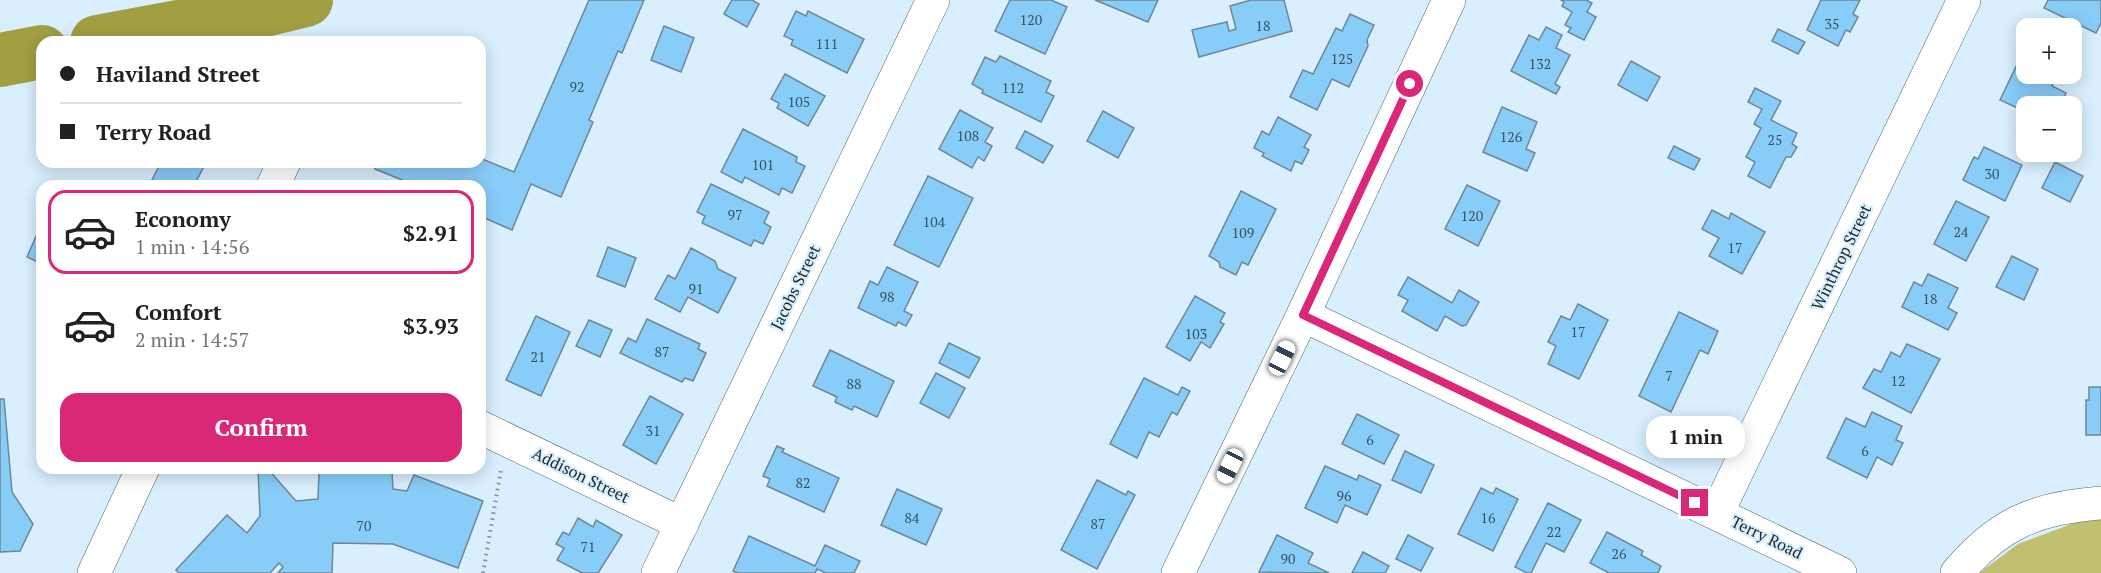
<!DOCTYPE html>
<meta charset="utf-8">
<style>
body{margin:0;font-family:"PT Serif",serif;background:#f2f2f2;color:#202124;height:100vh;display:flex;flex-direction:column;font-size:22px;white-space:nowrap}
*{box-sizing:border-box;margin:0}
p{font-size:20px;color:#757577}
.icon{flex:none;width:33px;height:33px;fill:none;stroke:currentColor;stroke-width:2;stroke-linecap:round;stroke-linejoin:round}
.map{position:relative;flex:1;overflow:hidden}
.drawer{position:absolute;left:36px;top:180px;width:450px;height:294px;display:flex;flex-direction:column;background:#fff;border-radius:18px;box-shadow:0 3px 15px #0003}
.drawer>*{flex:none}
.guide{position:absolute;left:36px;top:36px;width:450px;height:132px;border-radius:18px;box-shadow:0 3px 15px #0003;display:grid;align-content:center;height:132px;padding:0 24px;background:#fff}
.tools{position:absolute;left:2016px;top:18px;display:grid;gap:12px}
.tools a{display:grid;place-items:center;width:66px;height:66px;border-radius:12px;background:#fff;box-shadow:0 3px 15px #0003;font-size:30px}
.end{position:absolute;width:27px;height:27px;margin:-14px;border:8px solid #db2777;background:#fff;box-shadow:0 0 0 3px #fff}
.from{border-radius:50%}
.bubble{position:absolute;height:42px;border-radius:18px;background:#fff;box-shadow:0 3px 15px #0003;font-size:20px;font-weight:600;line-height:42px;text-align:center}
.car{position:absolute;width:18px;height:36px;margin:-18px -9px;border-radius:8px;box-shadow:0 0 4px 2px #0007;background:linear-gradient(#fff 24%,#345 0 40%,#fff 0 76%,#345 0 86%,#fff 0)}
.guide b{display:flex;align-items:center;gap:21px;height:57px;font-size:22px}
.guide b+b{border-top:2px solid #e0e0e0}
.guide i{width:15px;height:15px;background:#202124}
ul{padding:10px 0 0;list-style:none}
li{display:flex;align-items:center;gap:18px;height:84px;margin:0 12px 9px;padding:0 12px;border:3px solid transparent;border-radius:18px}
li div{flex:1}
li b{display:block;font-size:22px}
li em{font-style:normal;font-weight:600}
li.current{border-color:#db2777}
li>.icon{width:54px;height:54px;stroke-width:1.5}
.cta{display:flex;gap:12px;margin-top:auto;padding:12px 24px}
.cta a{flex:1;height:69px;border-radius:18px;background:#db2777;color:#fff;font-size:24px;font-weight:600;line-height:69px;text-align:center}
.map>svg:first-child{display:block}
.green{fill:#c1c071}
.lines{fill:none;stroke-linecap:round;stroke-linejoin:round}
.river{stroke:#a19f41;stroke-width:54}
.building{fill:#88ccf8;stroke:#6e8798;stroke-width:1.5}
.street-casing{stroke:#4e6777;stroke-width:34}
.path{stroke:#7e8e99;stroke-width:4;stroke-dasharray:1.5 4.5;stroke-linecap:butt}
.street{stroke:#fff;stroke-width:33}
.route{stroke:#db2777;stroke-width:8}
.labels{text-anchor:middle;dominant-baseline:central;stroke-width:4.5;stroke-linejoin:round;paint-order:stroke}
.number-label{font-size:14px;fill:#385161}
.street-label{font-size:16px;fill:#1e282f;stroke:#d9effe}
</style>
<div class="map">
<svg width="2101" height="573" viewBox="0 0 2101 573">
<rect width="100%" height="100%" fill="#d9effe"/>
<!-- green -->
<path class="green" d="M2101,517V573H1979L2018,544L2085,519Z"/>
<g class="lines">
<!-- river -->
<g class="river">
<path d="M97,42L243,15L306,0"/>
<path d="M0,60L42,52"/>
</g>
</g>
<!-- building -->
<g class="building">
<path d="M589,0H644L622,53L618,51L589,120L593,122L561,197L531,184L512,230L480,216V186H417L375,169L378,162H480V158L514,172Z"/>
<path d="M732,0H752L759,4L747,27L724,14Z"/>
<path d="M1010,0H1051L1067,7L1045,54L995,31Z"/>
<path d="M1095,0H1158L1148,22Z"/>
<path d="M1284,0L1292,31L1199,57L1192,30L1227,22L1229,31L1236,29L1230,6L1251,0Z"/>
<path d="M1561,0H1586L1592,3L1587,12L1596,17L1584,40L1568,32L1571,28L1565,25L1572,12L1562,6L1564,2Z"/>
<path d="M1821,0H1860L1853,14L1858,17L1850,32L1846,30L1838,46L1807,30Z"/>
<path d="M2048,0H2101V23L2096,33L2044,8Z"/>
<path d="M796,11L806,16L808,11L864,39L847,73L791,45L793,40L784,36Z"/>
<path d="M1350,14L1374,25L1367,40L1368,46L1349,87L1332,79L1317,110L1290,97L1303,70L1313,74L1336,28L1342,31Z"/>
<path d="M664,26L694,38L681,72L651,60Z"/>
<path d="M1546,27L1562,35L1556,48L1570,55L1555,84L1560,87L1556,94L1511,71L1529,35L1539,40Z"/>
<path d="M1778,29L1805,42L1798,54L1772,41Z"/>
<path d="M2024,50L2026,52V74H2057L2052,86L2066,93L2060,106H2026V131L2017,127L2024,111L2000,100Z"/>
<path d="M1000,56L1051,81L1046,92L1054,96L1041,122L982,93L983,90L972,84L985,57L996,62Z"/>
<path d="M1631,61L1660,77L1647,101L1618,85Z"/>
<path d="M785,74L825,96L808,126L777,108L779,103L771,99Z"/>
<path d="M1755,88L1781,101L1771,120L1797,133L1792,144L1797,147L1791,157H1786L1770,188L1748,176L1755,162L1746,157L1761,128L1754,124L1762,109L1748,102Z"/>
<path d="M1502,107L1537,122L1526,149L1535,153L1527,171L1483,152Z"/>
<path d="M960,110L993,128L985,142L992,146L984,161L978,157L972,168L939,149Z"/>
<path d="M1103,111L1134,128L1118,158L1087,141Z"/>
<path d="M1278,117L1311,135L1304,147L1309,150L1302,164L1295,161L1291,171L1262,156L1264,153L1254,148L1262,131L1269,135Z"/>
<path d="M743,129L797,157L796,162L805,166L792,193L782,188L779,195L745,177L742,183L721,172Z"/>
<path d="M1025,131L1053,146L1043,163L1016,148Z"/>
<path d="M1674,146L1700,159L1694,170L1668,158Z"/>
<path d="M1984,147L2022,165L2005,201L1963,180L1974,157L1978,159Z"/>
<path d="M161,162H206L194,186H149Z"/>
<path d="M2055,162L2083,176L2070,202L2042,188Z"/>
<path d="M928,176L973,198L939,267L894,245Z"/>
<path d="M711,184L769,212L764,223L771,227L763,244L754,240L751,246L702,223L705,216L697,212Z"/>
<path d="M1467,185L1500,201L1478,246L1445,229Z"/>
<path d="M1241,191L1276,209L1248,265L1242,262L1236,275L1220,267L1219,262L1209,256Z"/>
<path d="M1956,201L1989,217L1966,261L1934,244Z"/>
<path d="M1712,210L1729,219L1731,213L1765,232L1742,274L1709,256L1719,238L1702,229Z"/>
<path d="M40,227L42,228V264L27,257Z"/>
<path d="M608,247L636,258L625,287L597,276Z"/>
<path d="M691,248L715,261L718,269L736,278L718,313L688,297L680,312L655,299L668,275L675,279Z"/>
<path d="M2012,256L2038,269L2024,300L1996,287Z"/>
<path d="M887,267L918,282L904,311L912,315L906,326L898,322L896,326L858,308L870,281L878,285Z"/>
<path d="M1928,274L1958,288L1948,308L1957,313L1948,330L1902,307L1914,282L1922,286Z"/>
<path d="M1408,277L1452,303L1459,290L1479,302L1466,325L1462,326L1445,316L1437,331L1402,311L1408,300L1398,295Z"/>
<path d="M1195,296L1225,313L1220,322L1224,324L1210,348L1201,342L1190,361L1166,347Z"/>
<path d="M1578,304L1608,320L1579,379L1548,364L1556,346L1548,342L1561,316L1570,320Z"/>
<path d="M1679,312L1718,331L1708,354L1700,350L1671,412L1639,396Z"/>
<path d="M536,316L570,332L541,396L506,380Z"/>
<path d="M647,319L700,344L698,349L706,353L693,381L685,378L682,382L620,353L628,338L636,342Z"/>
<path d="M589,320L612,330L600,357L576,346Z"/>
<path d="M949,343L980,358L969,378L939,363Z"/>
<path d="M1907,344L1940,359L1911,413L1863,388L1874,369L1881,372L1891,352L1900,357Z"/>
<path d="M830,350L894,381L877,417L854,406L852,410L835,402L837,397L813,386Z"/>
<path d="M936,373L965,388L949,418L920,403Z"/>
<path d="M1144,378L1178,395L1182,387L1190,391L1177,415L1172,412L1159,437L1149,432L1137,458L1110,444Z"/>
<path d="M2089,387H2101V435H2086V400H2089Z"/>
<path d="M650,396L683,414L656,464L623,445Z"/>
<path d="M0,399H4L12,492L33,524L20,551L0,552Z"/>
<path d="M1872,412L1902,426L1896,440L1903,443L1892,465L1877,457L1867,478L1827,458L1846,418L1865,427Z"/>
<path d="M1357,414L1399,435L1384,464L1342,444Z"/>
<path d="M777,446L784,449L782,452L839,478L824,512L767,486L770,479L763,476Z"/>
<path d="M1405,451L1434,465L1421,493L1392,480Z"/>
<path d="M1325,466L1357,480L1359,475L1381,485L1367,515L1345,505L1337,523L1305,508Z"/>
<path d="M258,468H267L296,501L318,499L319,472H392L393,489L407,491L414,475L483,501L458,568L393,544L333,543L332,573H278L283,567L279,563L270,573H179L176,570L227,515L247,533L260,516Z"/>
<path d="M1097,480L1126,495L1128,491L1135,495L1097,569L1061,550Z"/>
<path d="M1481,488L1493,494L1496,488L1518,499L1493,551L1458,534Z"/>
<path d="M897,489L942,509L926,545L881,525Z"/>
<path d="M1548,503L1581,520L1564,552L1546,543L1531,573H1527L1515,567Z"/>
<path d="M578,518L593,527L596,520L622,535L598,573H582L557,560L564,548L556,544L563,532L569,535Z"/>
<path d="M1607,532L1643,551L1641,555L1661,566L1658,573H1609L1590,563Z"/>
<path d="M1277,535L1313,553L1308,563L1329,573L1259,572Z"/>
<path d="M1408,535L1433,548L1421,571L1396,559Z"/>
<path d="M749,536L815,566L825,545L860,561L854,573H826L817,569L815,573H738L733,571Z"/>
<path d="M1363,552L1389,566L1385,573H1352Z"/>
</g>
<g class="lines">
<defs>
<g id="street">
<path d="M273,186L284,162"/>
<path d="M1303,315L1840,573"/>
<path d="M480,427L682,524"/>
<path d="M1717,513L1964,0"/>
<path d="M94,573L143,468"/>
<path d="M658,573L933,0"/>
<path d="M1178,573L1303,315L1449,0"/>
<path d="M1957,573C1999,523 2036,508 2101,503"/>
</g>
</defs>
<!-- street casing -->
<use href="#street" class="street-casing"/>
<!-- path -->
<path class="path" d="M483,573L501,470"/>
<!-- street -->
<use href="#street" class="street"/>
</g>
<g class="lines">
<!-- route -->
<path class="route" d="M1410,84L1303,315L1695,503"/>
</g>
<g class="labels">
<!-- number labels -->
<g class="number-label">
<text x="1031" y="19">120</text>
<text x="1832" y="23">35</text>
<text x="1263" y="25">18</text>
<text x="827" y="43">111</text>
<text x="1342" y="58">125</text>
<text x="1540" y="63">132</text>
<text x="577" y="86">92</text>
<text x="1013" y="87">112</text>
<text x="799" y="101">105</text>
<text x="968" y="135">108</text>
<text x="1511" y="136">126</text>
<text x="1775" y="139">25</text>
<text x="763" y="164">101</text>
<text x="1992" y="173">30</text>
<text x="735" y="214">97</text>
<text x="1472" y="215">120</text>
<text x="934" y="221">104</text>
<text x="1961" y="231">24</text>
<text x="1243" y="232">109</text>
<text x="1735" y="247">17</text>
<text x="696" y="288">91</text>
<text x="887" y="296">98</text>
<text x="1930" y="298">18</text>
<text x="1578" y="331">17</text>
<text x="1196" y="333">103</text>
<text x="662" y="351">87</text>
<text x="538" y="356">21</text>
<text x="1669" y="375">7</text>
<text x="1898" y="380">12</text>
<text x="854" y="383">88</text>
<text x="653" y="430">31</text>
<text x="1370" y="439">6</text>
<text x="1865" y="450">6</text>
<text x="803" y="482">82</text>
<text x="1344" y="495">96</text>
<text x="912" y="517">84</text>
<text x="1488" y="517">16</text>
<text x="1098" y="523">87</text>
<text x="364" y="525">70</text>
<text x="1554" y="531">22</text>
<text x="588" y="546">71</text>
<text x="1619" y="553">26</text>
<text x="1288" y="558">90</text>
</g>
<!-- street labels -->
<g class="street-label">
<text transform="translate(1841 257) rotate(-64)">Winthrop Street</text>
<text transform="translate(795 287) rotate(-64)">Jacobs Street</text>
<text transform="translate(581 475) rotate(26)">Addison Street</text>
<text transform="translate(1767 537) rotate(26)">Terry Road</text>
</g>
</g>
</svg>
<div class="tools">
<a>+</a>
<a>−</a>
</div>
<i class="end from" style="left:1410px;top:84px"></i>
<i class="end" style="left:1695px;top:503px"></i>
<div class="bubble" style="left:1646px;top:416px;width:99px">1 min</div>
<i class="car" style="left:1282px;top:358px;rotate:26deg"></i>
<i class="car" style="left:1230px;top:466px;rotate:206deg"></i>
<div class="guide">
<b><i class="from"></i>Haviland Street</b>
<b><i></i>Terry Road</b>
</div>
<section class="drawer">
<ul>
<li class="current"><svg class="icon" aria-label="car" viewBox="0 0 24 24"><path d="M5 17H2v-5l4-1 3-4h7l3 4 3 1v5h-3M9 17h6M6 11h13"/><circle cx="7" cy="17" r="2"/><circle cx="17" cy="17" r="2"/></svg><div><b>Economy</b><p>1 min · 14:56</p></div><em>$2.91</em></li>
<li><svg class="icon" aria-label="car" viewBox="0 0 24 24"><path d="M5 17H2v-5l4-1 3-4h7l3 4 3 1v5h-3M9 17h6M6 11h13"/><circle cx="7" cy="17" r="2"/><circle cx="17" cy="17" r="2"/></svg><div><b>Comfort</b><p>2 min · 14:57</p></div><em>$3.93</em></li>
</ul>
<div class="cta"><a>Confirm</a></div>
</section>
</div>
